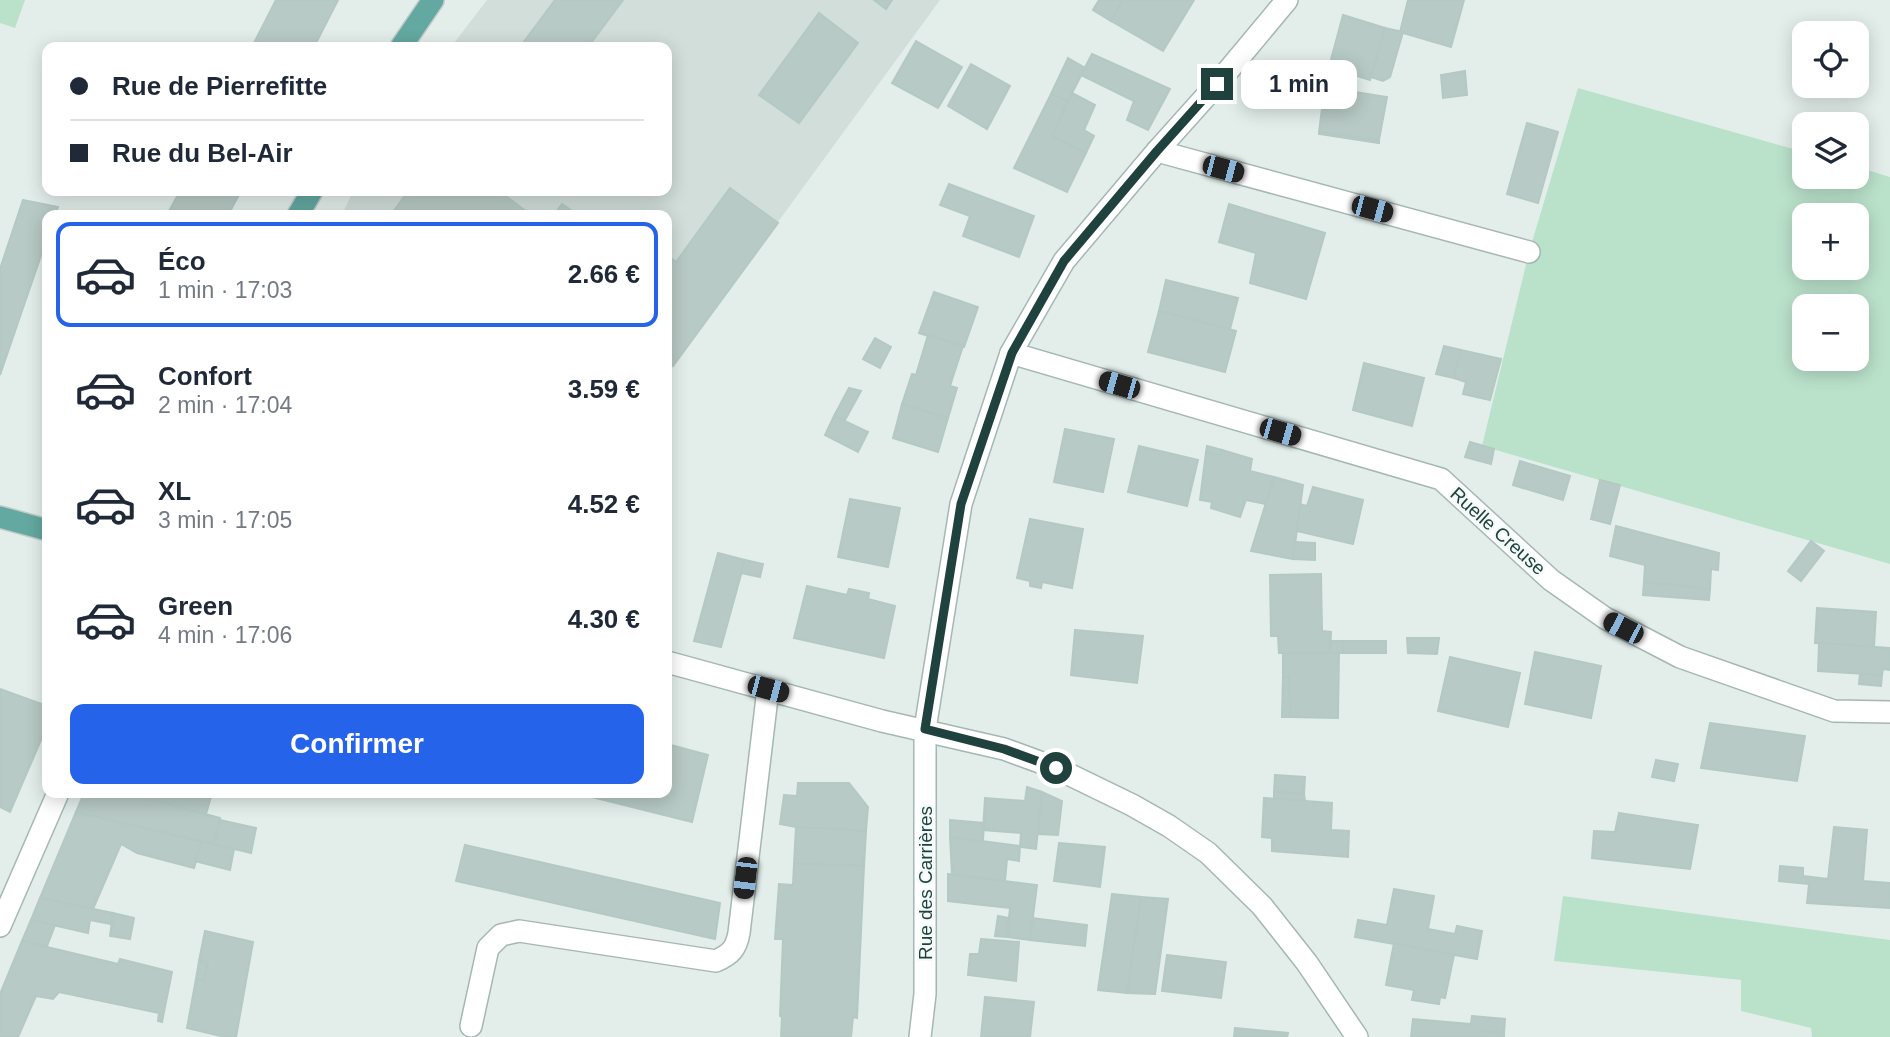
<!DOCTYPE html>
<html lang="fr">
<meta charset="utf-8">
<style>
body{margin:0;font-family:Helvetica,sans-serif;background:#f6f6f7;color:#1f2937;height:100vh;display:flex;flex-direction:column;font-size:26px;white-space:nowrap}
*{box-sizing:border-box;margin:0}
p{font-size:23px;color:#747a83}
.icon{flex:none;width:38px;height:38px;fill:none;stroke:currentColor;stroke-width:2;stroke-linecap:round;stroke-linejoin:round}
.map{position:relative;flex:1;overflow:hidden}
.drawer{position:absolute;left:42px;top:210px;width:630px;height:588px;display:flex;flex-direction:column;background:#fff;border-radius:14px;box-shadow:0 4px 18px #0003}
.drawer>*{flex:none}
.top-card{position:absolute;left:42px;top:42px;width:630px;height:154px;border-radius:14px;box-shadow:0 4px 18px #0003;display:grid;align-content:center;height:154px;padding:0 28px;background:#fff}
.buttons{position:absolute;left:1792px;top:21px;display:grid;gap:14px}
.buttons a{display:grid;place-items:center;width:77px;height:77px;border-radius:14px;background:#fff;box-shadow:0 4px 18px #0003;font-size:35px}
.end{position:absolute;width:32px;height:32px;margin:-16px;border:9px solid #20423e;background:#fff;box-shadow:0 0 0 4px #fff}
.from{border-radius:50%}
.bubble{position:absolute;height:49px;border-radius:14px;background:#fff;box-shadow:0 4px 18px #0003;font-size:23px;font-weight:700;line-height:49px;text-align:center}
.car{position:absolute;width:21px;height:42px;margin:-21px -10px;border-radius:9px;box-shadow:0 0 5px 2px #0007;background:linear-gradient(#222 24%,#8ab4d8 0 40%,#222 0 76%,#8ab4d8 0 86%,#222 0)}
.top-card b{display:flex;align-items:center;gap:24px;height:66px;font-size:26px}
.top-card b+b{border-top:2px solid #e0e1e3}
.top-card i{width:18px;height:18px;background:#1f2937}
ul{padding:12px 0 0;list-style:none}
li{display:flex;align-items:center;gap:21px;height:105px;margin:0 14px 10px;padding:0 14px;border:4px solid transparent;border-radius:14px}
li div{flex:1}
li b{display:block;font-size:26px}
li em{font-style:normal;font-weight:700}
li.on{border-color:#2563eb}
li>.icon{width:63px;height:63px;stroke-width:1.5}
.action{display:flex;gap:14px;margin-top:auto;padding:14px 28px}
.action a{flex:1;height:80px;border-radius:14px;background:#2563eb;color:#fff;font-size:28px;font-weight:700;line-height:80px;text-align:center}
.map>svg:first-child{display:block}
.built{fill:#d1deda}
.green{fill:#bae2cb;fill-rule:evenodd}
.building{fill:#b8cac5;stroke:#b4c9c4;stroke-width:2}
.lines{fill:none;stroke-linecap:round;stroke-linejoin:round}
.minor-casing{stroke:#a5b7b4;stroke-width:24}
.major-casing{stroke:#c1cac9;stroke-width:24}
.minor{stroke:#fff;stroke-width:21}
.major{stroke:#63a9a1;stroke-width:21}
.route{stroke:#20423e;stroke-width:9}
.labels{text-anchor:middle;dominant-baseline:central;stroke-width:5;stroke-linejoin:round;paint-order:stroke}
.street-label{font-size:19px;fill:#20423e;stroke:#f4faf8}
</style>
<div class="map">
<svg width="1890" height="1037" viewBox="0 0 1890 1037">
<rect width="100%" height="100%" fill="#e3eeeb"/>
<!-- built -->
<path class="built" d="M487,0H940L667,374V215H342L353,191H667V47H451Z"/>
<!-- green -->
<g class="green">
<path d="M0,0H25L15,28L0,23Z"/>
<path d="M1578,88L1804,152V177H1857V167L1890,177V564L1482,446L1529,252ZM1804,215H1857V268H1804ZM1804,306H1857V359H1804Z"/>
<path d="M1563,896L1890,940V1037H1812L1811,1028L1741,1011V980L1554,961Z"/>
</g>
<!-- building -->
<g class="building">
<path d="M276,0H338L314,47H262L254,43Z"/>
<path d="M555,0H623L588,47H520Z"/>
<path d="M874,0H892L886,9Z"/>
<path d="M1099,0H1123L1111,21L1093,10Z"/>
<path d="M1123,0H1194L1163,51L1111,21Z"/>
<path d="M1408,0H1464L1451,47L1400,32Z"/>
<path d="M819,13L858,43L799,123L759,95Z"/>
<path d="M1343,15L1385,28L1370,80L1329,67Z"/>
<path d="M1385,28L1403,32L1390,77L1383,81L1371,77Z"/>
<path d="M916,41L962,67L938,108L892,83Z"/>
<path d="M1092,54L1170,89L1148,130L1127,120L1134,101L1081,75Z"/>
<path d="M1068,58L1085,68L1068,101L1051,94Z"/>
<path d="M971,64L1010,86L987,129L948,106Z"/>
<path d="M1465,71L1467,95L1443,98L1441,75Z"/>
<path d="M1330,88L1387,97L1379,140L1319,132L1322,109L1327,110Z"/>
<path d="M1072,93L1095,105L1084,130L1094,136L1086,153L1052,136Z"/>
<path d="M1051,94L1068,101L1052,136L1086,153L1067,192L1014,168Z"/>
<path d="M1527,123L1558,132L1538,203L1507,194Z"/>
<path d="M1319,132L1379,140V143L1319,134Z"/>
<path d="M949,184L1034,216L1019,257L963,236L970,216L940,205Z"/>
<path d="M730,188L778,223L673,366L667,361V354L672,346L667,342V255L676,262Z"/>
<path d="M180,191H241L228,215H167Z"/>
<path d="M408,191H499L531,215H391Z"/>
<path d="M23,200L58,207L55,215H47V238L0,375V269Z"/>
<path d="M562,204L578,215H554Z"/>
<path d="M1229,204L1325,233L1306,299L1250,283L1256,253L1219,242Z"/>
<path d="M1166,280L1238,298L1230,329L1159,311Z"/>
<path d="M934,292L978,307L964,347L919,333Z"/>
<path d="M1159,311L1236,331L1225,372L1148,352Z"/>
<path d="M928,335L963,346L950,386L957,388L948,418L902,404L912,374L916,375Z"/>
<path d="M875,338L891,347L880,368L863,359Z"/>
<path d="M1444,346L1461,350L1454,378L1436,374Z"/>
<path d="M1461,350L1501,359L1490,400L1463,394L1466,382L1454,378Z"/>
<path d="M1364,363L1424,378L1412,426L1353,410Z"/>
<path d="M849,388L861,391L845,420L834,416Z"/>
<path d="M902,404L948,418L938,452L893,438Z"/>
<path d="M834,416L868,432L858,452L825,435Z"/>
<path d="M1065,429L1114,439L1103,492L1054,482Z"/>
<path d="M1470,442L1494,449L1491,464L1465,457Z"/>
<path d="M1139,446L1198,460L1187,506L1128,492Z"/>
<path d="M1207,446L1222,450L1220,456L1206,452Z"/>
<path d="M1222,450L1252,459L1250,471L1274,477L1266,504L1246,500L1240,517L1211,508L1212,502L1200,500L1206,452L1220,456Z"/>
<path d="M1520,461L1570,476L1563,500L1513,485Z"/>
<path d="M1274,477L1303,485L1293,559L1251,551Z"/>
<path d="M1600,480L1620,485L1610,524L1591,519Z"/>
<path d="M1313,487L1363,500L1353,544L1297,531L1300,504L1307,506Z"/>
<path d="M850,499L900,508L888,567L838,557Z"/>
<path d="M1030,519L1083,529L1072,588L1042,582L1041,588L1030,586V581L1017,578Z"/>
<path d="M1616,526L1719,553L1718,570L1711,569L1710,589L1644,582L1645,565L1610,556Z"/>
<path d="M1811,541L1824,551L1801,581L1788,571Z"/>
<path d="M1295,542L1315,543V560L1293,559Z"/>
<path d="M718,553L745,560L721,647L694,641Z"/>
<path d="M745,560L763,564L760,577L741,573Z"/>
<path d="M1321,574L1322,631L1331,632L1330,653H1279L1278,636H1271L1270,575Z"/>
<path d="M1644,582L1710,589L1709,600L1643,595Z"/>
<path d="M807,586L847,595L849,589L869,593L868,599L895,606L884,658L794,638Z"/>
<path d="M1817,608L1876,612L1874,647L1815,643Z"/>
<path d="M1075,630L1143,636L1137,683L1071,675Z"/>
<path d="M1407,638H1439L1437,654L1408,653Z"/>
<path d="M1331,641H1343V653H1330Z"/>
<rect x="1343" y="641" width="43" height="12"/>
<path d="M1819,643L1890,648V670L1883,669L1882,675L1818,671Z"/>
<path d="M1535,652L1601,666L1591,718L1525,704Z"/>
<path d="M1283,653H1339L1338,718L1290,717L1289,677H1283Z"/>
<path d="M1450,657L1520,673L1508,727L1438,711Z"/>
<path d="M1860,674L1882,675L1881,686L1859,684Z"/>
<path d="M1283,677H1289L1290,717H1282Z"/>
<path d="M0,689L47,706V726L10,812L0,807Z"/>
<path d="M1710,723L1805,736L1797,781L1701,768Z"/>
<path d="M667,744L708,755L692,822L576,793H667Z"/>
<path d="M1656,760L1678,764L1674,781L1652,777Z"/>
<path d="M1275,775L1305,777L1304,794L1274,792Z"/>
<path d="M798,783H849L868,807L866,831L796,827L780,824L784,795L797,796Z"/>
<path d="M1027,787L1042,792L1036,849L1020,847L1021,833L983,830L985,798L1025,801Z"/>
<path d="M1042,792L1062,801L1058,835L1038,834Z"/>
<path d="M1274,792L1304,794L1305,801L1274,799Z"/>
<path d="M84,793H132L143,796L144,798L220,818L214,844L76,812Z"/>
<path d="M132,793H212L206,814L144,798L143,796Z"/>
<path d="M1264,798L1332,803L1331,830L1349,831L1348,857L1272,851V838L1262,837Z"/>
<path d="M76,812L202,842L194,868L137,853L121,844L93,909L40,898Z"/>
<path d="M1619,813L1698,825L1690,869L1592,858L1594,831L1615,832Z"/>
<path d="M220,820L256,828L251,853L214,844Z"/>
<path d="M950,820L984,823L983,841L950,837Z"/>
<path d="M796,827L866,831L864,866L794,864Z"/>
<path d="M1834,827L1867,830L1863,881L1890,883V908L1807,903L1809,884L1779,881L1780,866L1803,868V876L1828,879Z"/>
<path d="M950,837L1020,846L1019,861L1007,859L1005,881L952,874Z"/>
<path d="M202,842L234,849L230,870L195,861Z"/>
<path d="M1059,843L1105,847L1100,887L1054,881Z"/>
<path d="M465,845L720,903L715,939L456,881Z"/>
<path d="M794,864L864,866L857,1018L853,1017L851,1037H781L782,1017L780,1016L783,939H775L779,884L793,885Z"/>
<path d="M948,874L1037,885L1030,940L1007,937L1010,908L948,901Z"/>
<path d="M1394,889L1434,896L1428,929L1455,934L1457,926L1482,931L1477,959L1355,937L1358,920L1387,925Z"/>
<path d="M1112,894L1141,897L1127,993L1098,990Z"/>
<path d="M1141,897L1168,899L1155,994L1127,993Z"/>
<path d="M40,898L113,913L111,924L90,920L88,933L31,920Z"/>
<path d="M113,913L134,918L130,939L110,936Z"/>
<path d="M998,916L1009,918L1007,937L995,936Z"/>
<path d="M1032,918L1087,925L1085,946L1030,940Z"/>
<path d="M31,920L55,925L47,946L22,941Z"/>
<path d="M205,931L253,942L236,1037H225L187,1028L196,979L204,981L208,962L199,961Z"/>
<path d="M981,939L1019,942L1016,981L968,975L970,954H979Z"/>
<path d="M22,941L118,964L120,959L172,972L162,1022L158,1021L159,1013L59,992L53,999L36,996L18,1037H0V994Z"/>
<path d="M1394,943L1454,955L1445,998L1440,997L1439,1004L1412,1000L1414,990L1386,985Z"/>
<path d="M1167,955L1226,962L1221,998L1162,991Z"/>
<path d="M199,961L208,962L204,981L196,979Z"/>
<path d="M985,997L1034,1002L1030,1037H981Z"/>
<path d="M1472,1016L1505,1019L1504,1033L1483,1031L1482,1037H1411L1413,1019L1471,1024Z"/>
<path d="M1235,1028L1288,1033L1287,1037H1234Z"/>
<path d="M1483,1031L1504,1033V1037H1482Z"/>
</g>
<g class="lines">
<defs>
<g id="minor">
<path d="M1157,151L1529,252"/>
<path d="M1011,353L1441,479L1551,580L1605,618L1680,657L1834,711L1890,712"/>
<path d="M667,662L882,721L1004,749L1056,768L1132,805L1169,826L1208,853L1262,906L1307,963L1357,1037"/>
<path d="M0,926L58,793"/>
<path d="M471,1026L488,948L501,935L519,931L716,961C731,954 736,949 739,933L768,689"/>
<path d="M920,1037L925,994V729L961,504L1011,353L1064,261L1157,151L1217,84L1287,0"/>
</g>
<g id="major">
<path d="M401,47L433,0"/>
<path d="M298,215L312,191"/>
<path d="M0,517L47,530"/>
</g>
</defs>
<!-- minor casing -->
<use href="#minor" class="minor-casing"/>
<!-- major casing -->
<use href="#major" class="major-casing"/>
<!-- minor -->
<use href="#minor" class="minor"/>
<!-- major -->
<use href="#major" class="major"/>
</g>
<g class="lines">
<!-- route -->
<path class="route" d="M1056,768L1004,749L925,729L961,504L1012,353L1064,261L1157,151L1217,84"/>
</g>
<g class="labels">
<!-- street labels -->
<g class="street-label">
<text transform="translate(1498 531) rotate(42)">Ruelle Creuse</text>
<text transform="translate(925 883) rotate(-90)">Rue des Carrières</text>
</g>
</g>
</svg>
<div class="buttons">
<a><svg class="icon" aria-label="locate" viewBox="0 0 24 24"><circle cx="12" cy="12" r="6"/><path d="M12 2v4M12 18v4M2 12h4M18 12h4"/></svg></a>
<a><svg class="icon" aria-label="layers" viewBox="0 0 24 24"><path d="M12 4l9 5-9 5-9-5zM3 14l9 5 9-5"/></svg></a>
<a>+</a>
<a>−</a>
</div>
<i class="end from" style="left:1056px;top:768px"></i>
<i class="end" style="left:1217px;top:84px"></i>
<div class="bubble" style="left:1241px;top:60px;width:116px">1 min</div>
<i class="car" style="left:1223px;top:169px;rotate:105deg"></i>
<i class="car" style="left:1372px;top:209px;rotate:105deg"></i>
<i class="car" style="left:1119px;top:385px;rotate:286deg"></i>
<i class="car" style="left:1280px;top:432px;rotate:106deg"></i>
<i class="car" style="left:1623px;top:628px;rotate:297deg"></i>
<i class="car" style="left:768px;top:689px;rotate:105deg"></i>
<i class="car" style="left:745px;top:878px;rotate:187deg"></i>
<div class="top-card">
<b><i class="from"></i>Rue de Pierrefitte</b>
<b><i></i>Rue du Bel-Air</b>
</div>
<section class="drawer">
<ul>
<li class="on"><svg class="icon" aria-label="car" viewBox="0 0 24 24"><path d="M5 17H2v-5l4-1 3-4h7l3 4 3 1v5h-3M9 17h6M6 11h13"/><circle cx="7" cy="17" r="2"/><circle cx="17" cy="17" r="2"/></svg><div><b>Éco</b><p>1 min · 17:03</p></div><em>2.66 €</em></li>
<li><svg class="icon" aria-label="car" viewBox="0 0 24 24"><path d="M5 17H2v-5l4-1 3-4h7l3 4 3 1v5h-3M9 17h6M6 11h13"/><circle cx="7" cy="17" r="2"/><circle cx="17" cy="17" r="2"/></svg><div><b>Confort</b><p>2 min · 17:04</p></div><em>3.59 €</em></li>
<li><svg class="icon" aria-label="car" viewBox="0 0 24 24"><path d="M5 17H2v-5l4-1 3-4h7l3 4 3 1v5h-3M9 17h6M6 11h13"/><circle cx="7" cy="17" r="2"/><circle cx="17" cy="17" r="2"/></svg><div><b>XL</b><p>3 min · 17:05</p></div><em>4.52 €</em></li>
<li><svg class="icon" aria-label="car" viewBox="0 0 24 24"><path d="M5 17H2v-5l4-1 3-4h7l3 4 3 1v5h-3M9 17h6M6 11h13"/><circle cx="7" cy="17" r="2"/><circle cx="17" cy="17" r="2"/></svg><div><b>Green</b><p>4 min · 17:06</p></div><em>4.30 €</em></li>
</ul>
<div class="action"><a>Confirmer</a></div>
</section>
</div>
